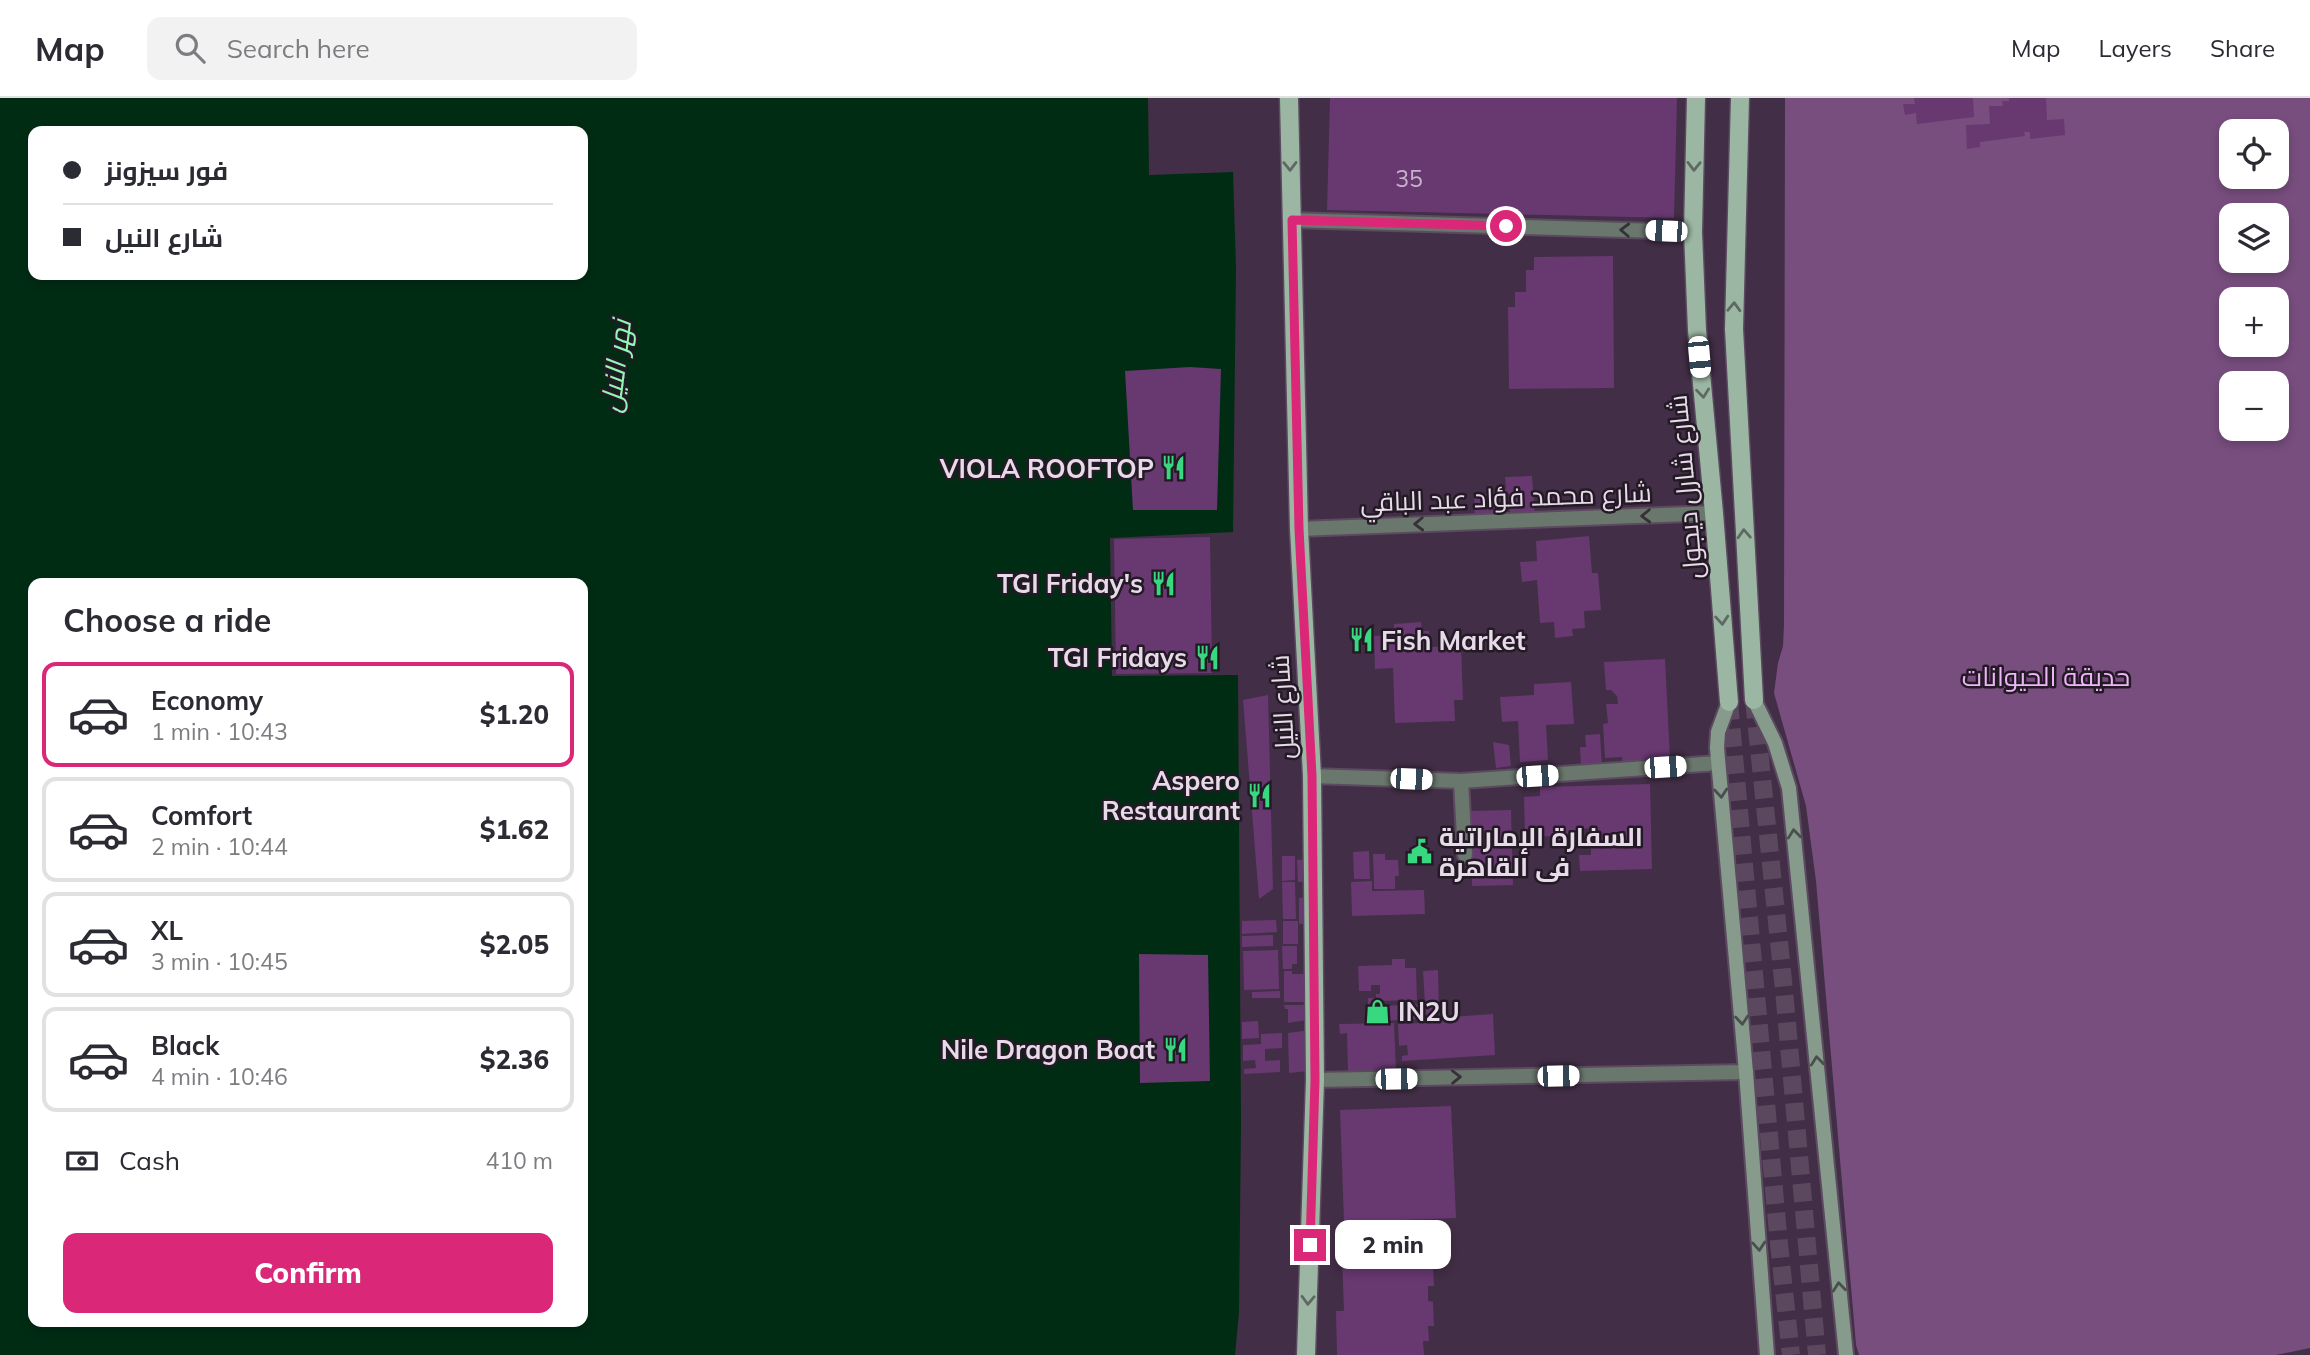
<!DOCTYPE html>
<meta charset="utf-8">
<style>
body{margin:0;font-family:Mulish,Cairo,sans-serif;background:#f2f2f3;color:#2b2b33;height:100vh;display:flex;flex-direction:column;font-size:26px;white-space:nowrap}
*{box-sizing:border-box;margin:0}
p{font-size:23px;color:#7c7c81}
.icon{flex:none;width:38px;height:38px;fill:none;stroke:currentColor;stroke-width:2;stroke-linecap:round;stroke-linejoin:round}
.map{position:relative;flex:1;overflow:hidden}
.sheet{position:absolute;left:28px;top:480px;width:560px;height:749px;display:flex;flex-direction:column;background:#fff;border-radius:14px;box-shadow:0 4px 10px #0003}
.sheet>*{flex:none}
.guide{position:absolute;left:28px;top:28px;width:560px;height:154px;border-radius:14px;box-shadow:0 4px 10px #0003;display:grid;align-content:center;height:154px;padding:0 35px;background:#fff}
.controls{position:absolute;left:2219px;top:21px;display:grid;gap:14px}
.controls a{display:grid;place-items:center;width:70px;height:70px;border-radius:14px;background:#fff;box-shadow:0 4px 10px #0003;font-size:35px}
.end{position:absolute;width:32px;height:32px;margin:-16px;border:9px solid #db2777;background:#fff;box-shadow:0 0 0 4px #fff}
.from{border-radius:50%}
.bubble{position:absolute;height:49px;border-radius:14px;background:#fff;box-shadow:0 4px 10px #0003;font-size:23px;font-weight:800;line-height:49px;text-align:center}
.car{position:absolute;width:21px;height:42px;margin:-21px -10px;border-radius:9px;box-shadow:0 0 5px 2px #0007;background:linear-gradient(#fff 24%,#345 0 40%,#fff 0 76%,#345 0 86%,#fff 0)}
.guide b{display:flex;align-items:center;gap:24px;height:66px;font-size:26px}
.guide b+b{border-top:2px solid #e1e1e2}
.guide i{width:18px;height:18px;background:#2b2b33}
ul{padding:0;list-style:none}
li{display:flex;align-items:center;gap:21px;height:105px;margin:0 14px 10px;padding:0 21px;border:4px solid #e1e1e2;border-radius:14px}
li div{flex:1}
li b{display:block;font-size:26px}
li em{font-style:normal;font-weight:800}
li.on{border-color:#db2777}
li>.icon{width:63px;height:63px;stroke-width:1.5}
h2{padding:0 35px;font-size:32px;line-height:84px}
.pay{display:flex;align-items:center;gap:18px;height:77px;padding:0 35px;font-size:26px}
.pay p{margin-inline-start:auto}
.primary-button{display:flex;gap:14px;margin-top:auto;padding:14px 35px}
.primary-button a{flex:1;height:80px;border-radius:14px;background:#db2777;color:#fff;font-size:28px;font-weight:800;line-height:80px;text-align:center}
header{display:flex;align-items:center;gap:42px;box-sizing:border-box;height:98px;padding:0 35px;background:#fff;border-bottom:2px solid #e1e1e2}
header strong{font-size:33px}
nav{display:flex;gap:38px;margin-inline-start:auto;font-size:24px}
.search{width:490px;height:63px;background:#f2f2f3;display:flex;align-items:center;gap:18px;box-sizing:border-box;padding:0 24px;border-radius:14px;color:#7c7c81;font-size:26px}
.map>svg:first-child{display:block}
.green{fill:#784e7f;fill-rule:evenodd}
.water{fill:#012c14;fill-rule:evenodd}
.building{fill:#683871}
.lines{fill:none;stroke-linecap:round;stroke-linejoin:round}
.primary-tunnel{stroke:#5b485e;stroke-width:18;stroke-dasharray:18 9;stroke-linecap:butt}
.street-casing{stroke:#5c4a60;stroke-width:18}
.secondary-casing{stroke:#5c4a60;stroke-width:18}
.primary-casing{stroke:#5c4a60;stroke-width:21}
.street{stroke:#6a776d;stroke-width:14}
.secondary{stroke:#869b8c;stroke-width:14}
.primary{stroke:#9bb7a3;stroke-width:18}
.oneway{stroke:#606864}
.oneway2{stroke:#363137}
.oneway3{stroke:#4b4e4e}
.route{stroke:#db2777;stroke-width:9}
.labels{text-anchor:middle;dominant-baseline:central;stroke-width:5;stroke-linejoin:round;paint-order:stroke}
.number-label{font-size:23px;fill:#c7b2cb}
.poi-label{font-size:26px;font-weight:bold;fill:#e7dae9;stroke:#241a25;text-anchor:end}
.street-label{font-size:26px;fill:#e7dae9;stroke:#241a25}
.park-label{font-size:26px;fill:#eeb5f8;stroke:#241a25}
.water-label{font-size:28px;font-style:italic;fill:#91f9b4;stroke:#241a25}
</style>
<header>
<strong>Map</strong>
<div class="search"><svg class="icon" aria-label="search" viewBox="0 0 24 24"><circle cx="10" cy="10" r="6"/><path d="M15 15l6 6"/></svg>Search here</div>
<nav><a>Map</a><a>Layers</a><a>Share</a></nav>
</header>
<div class="map">
<svg width="2310" height="1257" viewBox="0 0 2310 1257">
<rect width="100%" height="100%" fill="#422e46"/>
<!-- green -->
<path class="green" d="M1785,0H2310V1250L2276,1257H1859L1856,1247L1816,783L1806,708L1774,595L1778,565L1783,548L1784,527ZM2231,33H2277V79H2231ZM2231,117H2277V163H2231ZM2231,201H2277V247H2231ZM2231,285H2277V331H2231Z"/>
<!-- water -->
<path class="water" d="M0,0H1148L1149,77L1233,74L1236,170L1233,434L1110,440L1112,578L1238,577L1241,1025L1239,1214L1235,1257H0ZM33,33H583V177H33ZM33,485H583V1223H33Z"/>
<!-- building -->
<g class="building">
<path d="M1330,0H1677L1674,120L1327,112Z"/>
<path d="M1914,0H1973L1974,19L1917,26L1916,15L1905,17L1903,6H1915Z"/>
<path d="M2009,0H2046L2047,22L2064,21L2065,37L2030,41V34H2024L2025,38L1980,44V49L1967,51L1966,27L1990,26L1989,8H2003L2002,3H2009Z"/>
<path d="M1613,158L1614,290L1509,291L1508,209H1515V194H1526V172H1534V159Z"/>
<path d="M1190,269L1221,271L1217,412H1133L1125,273Z"/>
<path d="M1532,378L1535,417L1510,418L1509,395H1499L1500,419L1475,421L1474,397L1496,395V391H1506L1505,379Z"/>
<path d="M1589,438L1592,475H1598L1601,512L1584,513L1585,530L1572,531L1573,538L1555,540L1554,524L1540,525L1537,482L1522,484L1520,464L1537,463L1536,443Z"/>
<path d="M1210,439L1212,575L1116,576L1114,441Z"/>
<path d="M1421,524L1422,533H1429L1430,549L1461,548L1463,602H1454L1455,623L1395,625L1393,570L1375,571L1374,538L1394,537V526Z"/>
<path d="M1665,561L1670,661L1623,664L1622,659L1605,660L1603,626L1608,625L1606,606H1618L1617,598L1611,592H1606L1604,564Z"/>
<path d="M1571,584L1574,626L1546,627L1548,662L1520,664L1518,623L1502,624L1500,599L1534,597V586Z"/>
<path d="M1268,597L1273,791L1259,801L1243,602Z"/>
<path d="M1600,636L1602,668L1581,669L1580,649H1586L1585,637Z"/>
<path d="M1493,644L1509,647L1511,668L1496,670Z"/>
<path d="M1650,686L1652,771L1580,773L1579,757H1591L1590,730L1583,731V736H1577V742L1556,743V738L1525,739L1524,699L1540,698V689Z"/>
<path d="M1511,712L1513,787L1472,788L1470,713Z"/>
<path d="M1369,753L1370,781H1354L1353,754Z"/>
<path d="M1373,756H1385V762H1398L1399,778H1395V791H1374Z"/>
<path d="M1282,758H1295V782L1282,783Z"/>
<path d="M1310,761V783L1298,784L1297,762Z"/>
<path d="M1372,783V793L1424,792L1425,816L1352,818L1351,784Z"/>
<path d="M1282,784H1295L1296,821H1283Z"/>
<path d="M1309,799L1310,826H1299V800Z"/>
<path d="M1276,822L1277,834L1242,836V823Z"/>
<rect x="1283" y="823" width="15" height="23"/>
<path d="M1273,837V848L1242,849V838Z"/>
<path d="M1282,848H1297V866H1292V871H1283Z"/>
<path d="M1278,852L1279,891L1244,892L1243,853Z"/>
<path d="M1139,856L1208,857L1210,983L1140,985Z"/>
<path d="M1392,861H1405V870H1416L1417,902L1379,903V912H1368V900H1376V896H1380V887H1371V893H1359L1358,868L1392,867Z"/>
<path d="M1438,872L1439,916L1416,917V921L1383,923L1382,908L1425,906L1423,873Z"/>
<path d="M1284,873H1292V876H1307V904H1284Z"/>
<path d="M1280,893V900H1252V894Z"/>
<path d="M1284,907H1306L1307,922L1288,925V911H1285Z"/>
<path d="M1493,916L1495,957L1402,963V958L1408,957L1407,947L1399,948L1398,926L1421,925L1420,921Z"/>
<path d="M1258,923L1259,940L1242,941V924Z"/>
<path d="M1394,925L1396,972L1348,973L1347,935L1340,936L1339,926Z"/>
<path d="M1311,932L1318,972L1289,975L1288,935Z"/>
<path d="M1282,935V950L1265,951V963L1280,962V974L1244,976V971L1256,970L1255,962L1243,963V947L1261,946V936Z"/>
<path d="M1451,1008L1456,1120L1344,1124L1340,1012Z"/>
<path d="M1432,1145L1434,1188H1428V1203L1433,1204L1434,1228H1428L1429,1243H1423L1424,1257H1337L1336,1213H1344L1342,1159H1364V1147Z"/>
</g>
<g class="lines">
<!-- primary-tunnel -->
<g class="primary-tunnel">
<path d="M1754,602L1784,892L1817,1257"/>
<path d="M1729,604L1779,1146L1791,1257"/>
</g>
<defs>
<g id="street">
<path d="M1291,122L1693,134"/>
<path d="M1299,431L1714,415"/>
<path d="M1312,678L1461,683L1718,665"/>
<path d="M1461,683L1465,757"/>
<path d="M1315,982L1746,974"/>
</g>
<g id="secondary">
<path d="M1754,602L1775,645L1789,690L1846,1257"/>
<path d="M1729,604L1718,634L1717,650L1746,974L1767,1257"/>
</g>
<g id="primary">
<path d="M1289,0L1299,431L1312,678L1315,982L1306,1257"/>
<path d="M1696,0L1693,134L1697,232L1714,415L1729,604"/>
<path d="M1740,0L1734,231L1754,602"/>
</g>
</defs>
<!-- street casing -->
<use href="#street" class="street-casing"/>
<!-- secondary casing -->
<use href="#secondary" class="secondary-casing"/>
<!-- primary casing -->
<use href="#primary" class="primary-casing"/>
<!-- street -->
<use href="#street" class="street"/>
<!-- secondary -->
<use href="#secondary" class="secondary"/>
<!-- primary -->
<use href="#primary" class="primary"/>
</g>
<!-- one-way arrows -->
<defs><path id="oneway-chevron" d="M-2-3.5L2.5 0L-2 3.5" fill="none" stroke-width="1.6" stroke-linecap="round" stroke-linejoin="round" transform="scale(1.75)"/></defs>
<g class="oneway">
<use href="#oneway-chevron" transform="translate(1290 68) rotate(89)"/>
<use href="#oneway-chevron" transform="translate(1694 68) rotate(91)"/>
<use href="#oneway-chevron" transform="translate(1734 209) rotate(-88)"/>
<use href="#oneway-chevron" transform="translate(1703 295) rotate(84)"/>
<use href="#oneway-chevron" transform="translate(1744 436) rotate(-93)"/>
<use href="#oneway-chevron" transform="translate(1722 522) rotate(86)"/>
<use href="#oneway-chevron" transform="translate(1308 1202) rotate(92)"/>
</g>
<g class="oneway2">
<use href="#oneway-chevron" transform="translate(1625 132) rotate(-178)"/>
<use href="#oneway-chevron" transform="translate(1646 418) rotate(178)"/>
<use href="#oneway-chevron" transform="translate(1419 426) rotate(178)"/>
<use href="#oneway-chevron" transform="translate(1456 979) rotate(-1)"/>
</g>
<g class="oneway3">
<use href="#oneway-chevron" transform="translate(1721 695) rotate(85)"/>
<use href="#oneway-chevron" transform="translate(1794 736) rotate(-96)"/>
<use href="#oneway-chevron" transform="translate(1742 922) rotate(85)"/>
<use href="#oneway-chevron" transform="translate(1817 963) rotate(-96)"/>
<use href="#oneway-chevron" transform="translate(1759 1148) rotate(86)"/>
<use href="#oneway-chevron" transform="translate(1839 1189) rotate(-96)"/>
</g>
<g class="lines">
<!-- route -->
<path class="route" d="M1310,1147L1315,982L1312,678L1299,431L1292,122L1506,128"/>
</g>
<!-- icons -->
<defs>
<symbol id="restaurant-bare" viewBox="-9 -9 18 18"><path d="M-5-6h1v4h1v-4h1v4h1v-4h1v5L-1.5 .5V6h-2V.5L-5-1ZM5-6V6H3V1.5H1.5Q1.5-4 5-6Z" fill="#37d880" stroke="#241a25" stroke-width="2.5" paint-order="stroke"/></symbol>
<symbol id="civic-bare" viewBox="-9 -9 18 18"><path d="M-.6-6.5H3V-4.5H.6V-3L4-1V1h2V6H-6V1h2V-1L-.6-3ZM-1.2 2.5V6h2.4V2.5Z" fill="#37d880" stroke="#241a25" stroke-width="2.5" paint-order="stroke"/></symbol>
<symbol id="shop-bare" viewBox="-9 -9 18 18"><path d="M-5-2.5h2.3a2.7 3.5 0 0 1 5.4 0H5L5.5 6h-11ZM-1.5-2.5h3a1.5 2.3 0 0 0-3 0Z" fill="#37d880" stroke="#241a25" stroke-width="2.5" paint-order="stroke"/></symbol>
</defs>
<g fill-rule="evenodd">
<use href="#restaurant-bare" x="1156" y="352" width="35" height="35"/>
<use href="#restaurant-bare" x="1146" y="468" width="35" height="35"/>
<use href="#restaurant-bare" x="1344" y="524" width="35" height="35"/>
<use href="#restaurant-bare" x="1190" y="542" width="35" height="35"/>
<use href="#restaurant-bare" x="1242" y="680" width="35" height="35"/>
<use href="#civic-bare" x="1402" y="736" width="35" height="35"/>
<use href="#shop-bare" x="1360" y="896" width="35" height="35"/>
<use href="#restaurant-bare" x="1158" y="934" width="35" height="35"/>
</g>
<g class="labels">
<!-- number labels -->
<g class="number-label">
<text x="1409" y="80">35</text>
</g>
<!-- poi labels -->
<g class="poi-label">
<text x="1154" y="370">VIOLA ROOFTOP</text>
<text x="1143" y="485">TGI Friday's</text>
<text x="1381" y="542" text-anchor="start">Fish Market</text>
<text x="1187" y="559">TGI Fridays</text>
<text x="1240" y="682">Aspero<tspan x="1240" dy="30">Restaurant</tspan></text>
<text x="1439" y="738" text-anchor="start">السفارة الإماراتية<tspan x="1439" dy="30">فى القاهرة</tspan></text>
<text x="1398" y="913" text-anchor="start">IN2U</text>
<text x="1155" y="951">Nile Dragon Boat</text>
</g>
<!-- street labels -->
<g class="street-label">
<text transform="translate(1685 389) rotate(-95)">شارع شارل ديجول</text>
<text transform="translate(1506 399) rotate(-2)">شارع محمد فؤاد عبد الباقي</text>
<text transform="translate(1282 609) rotate(-93)">شارع النيل</text>
</g>
<!-- park labels -->
<g class="park-label">
<text x="2046" y="578">حديقة الحيوانات</text>
</g>
<!-- water labels -->
<g class="water-label">
<text transform="translate(615 268) rotate(-83)">نهر النيل</text>
</g>
</g>
</svg>
<div class="controls">
<a><svg class="icon" aria-label="locate" viewBox="0 0 24 24"><circle cx="12" cy="12" r="6"/><path d="M12 2v4M12 18v4M2 12h4M18 12h4"/></svg></a>
<a><svg class="icon" aria-label="layers" viewBox="0 0 24 24"><path d="M12 4l9 5-9 5-9-5zM3 14l9 5 9-5"/></svg></a>
<a>+</a>
<a>−</a>
</div>
<i class="end from" style="left:1506px;top:128px"></i>
<i class="end" style="left:1310px;top:1147px"></i>
<div class="bubble" style="left:1335px;top:1122px;width:116px">2 min</div>
<i class="car" style="left:1666px;top:133px;rotate:272deg"></i>
<i class="car" style="left:1699px;top:259px;rotate:175deg"></i>
<i class="car" style="left:1665px;top:669px;rotate:86deg"></i>
<i class="car" style="left:1537px;top:678px;rotate:86deg"></i>
<i class="car" style="left:1411px;top:681px;rotate:92deg"></i>
<i class="car" style="left:1558px;top:978px;rotate:89deg"></i>
<i class="car" style="left:1396px;top:981px;rotate:89deg"></i>
<div class="guide">
<b><i class="from"></i>فور سيزونز</b>
<b><i></i>شارع النيل</b>
</div>
<section class="sheet">
<h2>Choose a ride</h2>
<ul>
<li class="on"><svg class="icon" aria-label="car" viewBox="0 0 24 24"><path d="M5 17H2v-5l4-1 3-4h7l3 4 3 1v5h-3M9 17h6M6 11h13"/><circle cx="7" cy="17" r="2"/><circle cx="17" cy="17" r="2"/></svg><div><b>Economy</b><p>1 min · 10:43</p></div><em>$1.20</em></li>
<li><svg class="icon" aria-label="car" viewBox="0 0 24 24"><path d="M5 17H2v-5l4-1 3-4h7l3 4 3 1v5h-3M9 17h6M6 11h13"/><circle cx="7" cy="17" r="2"/><circle cx="17" cy="17" r="2"/></svg><div><b>Comfort</b><p>2 min · 10:44</p></div><em>$1.62</em></li>
<li><svg class="icon" aria-label="car" viewBox="0 0 24 24"><path d="M5 17H2v-5l4-1 3-4h7l3 4 3 1v5h-3M9 17h6M6 11h13"/><circle cx="7" cy="17" r="2"/><circle cx="17" cy="17" r="2"/></svg><div><b>XL</b><p>3 min · 10:45</p></div><em>$2.05</em></li>
<li><svg class="icon" aria-label="car" viewBox="0 0 24 24"><path d="M5 17H2v-5l4-1 3-4h7l3 4 3 1v5h-3M9 17h6M6 11h13"/><circle cx="7" cy="17" r="2"/><circle cx="17" cy="17" r="2"/></svg><div><b>Black</b><p>4 min · 10:46</p></div><em>$2.36</em></li>
</ul>
<div class="pay"><svg class="icon" aria-label="cash" viewBox="0 0 24 24"><path d="M3 7h18v10H3z"/><circle cx="12" cy="12" r="2"/></svg>Cash<p>410 m</p></div>
<div class="primary-button"><a>Confirm</a></div>
</section>
</div>
